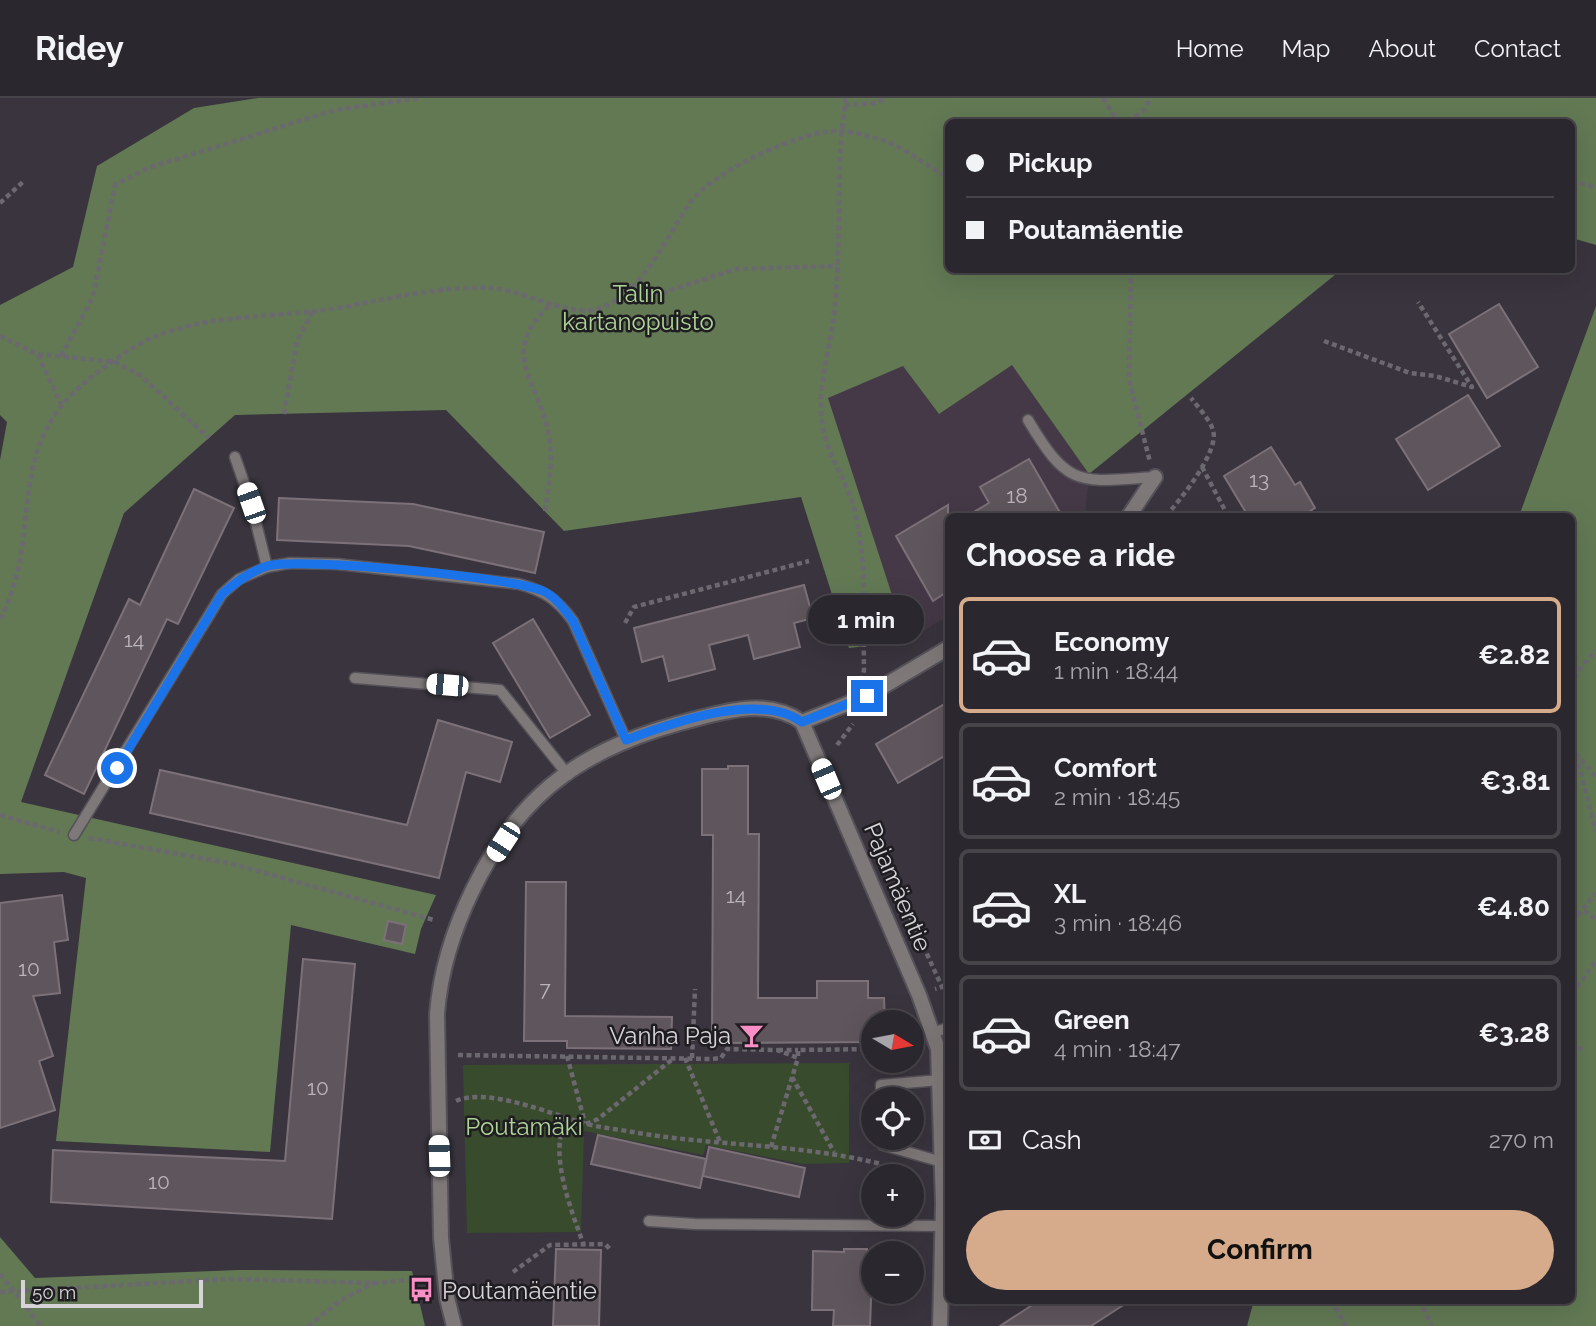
<!DOCTYPE html>
<meta charset="utf-8">
<style>
body{margin:0;font-family:Raleway,sans-serif;background:#37333a;color:#f1f3f6;height:100vh;display:flex;flex-direction:column;font-size:26px;white-space:nowrap}
*{box-sizing:border-box;margin:0}
p{font-size:23px;color:#a6a5aa}
.icon{flex:none;width:38px;height:38px;fill:none;stroke:currentColor;stroke-width:2;stroke-linecap:round;stroke-linejoin:round}
.map{position:relative;flex:1;overflow:hidden}
.details{position:absolute;left:945px;top:415px;width:630px;height:791px;display:flex;flex-direction:column;background:#2b272e;border-radius:10px;box-shadow:0 7px 28px #0002,0 0 0 2px #47444a}
.details>*{flex:none}
.guide{position:absolute;left:945px;top:21px;width:630px;height:154px;border-radius:10px;box-shadow:0 7px 28px #0002,0 0 0 2px #47444a;display:grid;align-content:center;height:154px;padding:0 21px;background:#2b272e}
.needle{width:46px;rotate:100deg}
.controls{position:absolute;left:861px;top:912px;display:grid;gap:14px}
.controls a{display:grid;place-items:center;width:63px;height:63px;border-radius:50%;background:#2b272e;box-shadow:0 7px 28px #0002,0 0 0 2px #47444a;font-size:35px}
.scale{position:absolute;left:21px;bottom:18px;width:182px;box-sizing:border-box;padding-left:7px;border:4px solid #d6d3d9;border-top:0;font-size:19px;line-height:24px;white-space:nowrap;color:#d6d3d9;-webkit-text-stroke:5px #1f1d21;paint-order:stroke}
.end{position:absolute;width:32px;height:32px;margin:-16px;border:9px solid #1a73e8;background:#fff;box-shadow:0 0 0 4px #fff}
.from{border-radius:50%}
.bubble{position:absolute;height:49px;border-radius:24px;background:#2b272e;box-shadow:0 7px 28px #0002,0 0 0 2px #47444a;font-size:23px;font-weight:700;line-height:49px;text-align:center}
.car{position:absolute;width:21px;height:42px;margin:-21px -10px;border-radius:9px;box-shadow:0 0 5px 2px #0007;background:linear-gradient(#fff 24%,#345 0 40%,#fff 0 76%,#345 0 86%,#fff 0)}
.guide b{display:flex;align-items:center;gap:24px;height:66px;font-size:26px}
.guide b+b{border-top:2px solid #47444a}
.guide i{width:18px;height:18px;background:#f1f3f6}
ul{padding:0;list-style:none}
li{display:flex;align-items:center;gap:21px;height:116px;margin:0 14px 10px;padding:0 7px;border:4px solid #47444a;border-radius:10px}
li div{flex:1}
li b{display:block;font-size:26px}
li em{font-style:normal;font-weight:700}
li.on{border-color:#d6ab8b}
li>.icon{width:63px;height:63px;stroke-width:1.5}
h2{padding:0 21px;font-size:32px;line-height:84px}
.pay{display:flex;align-items:center;gap:18px;height:77px;padding:0 21px;font-size:26px}
.pay p{margin-inline-start:auto}
.action{display:flex;gap:14px;margin-top:auto;padding:14px 21px}
.action a{flex:1;height:80px;border-radius:42px;background:#d6ab8b;color:#111;font-size:28px;font-weight:700;line-height:80px;text-align:center}
header{display:flex;align-items:center;gap:42px;box-sizing:border-box;height:98px;padding:0 35px;background:#2b272e;border-bottom:2px solid #47444a}
header strong{font-size:33px}
nav{display:flex;gap:38px;margin-inline-start:auto;font-size:24px}
.map>svg:first-child{display:block}
.education{fill:#463947}
.green{fill:#394b2d}
.forest{fill:#627954}
.building{fill:#5f555c;stroke:#7c7178;stroke-width:2}
.lines{fill:none;stroke-linecap:round;stroke-linejoin:round}
.service-casing{stroke:#555159;stroke-width:13}
.minor-casing{stroke:#555159;stroke-width:18}
.path{stroke:#6c6870;stroke-width:4.5;stroke-dasharray:5 3.5;stroke-linecap:butt}
.service{stroke:#7e7879;stroke-width:10}
.minor{stroke:#7e7879;stroke-width:14}
.route{stroke:#1a73e8;stroke-width:9}
.labels{text-anchor:middle;dominant-baseline:central;stroke-width:5;stroke-linejoin:round;paint-order:stroke}
.number-label{font-size:21px;fill:#b8b4ba}
.park-label{font-size:24px;fill:#aed497;stroke:#1f1d21}
.street-label{font-size:24px;fill:#d6d3d9;stroke:#1f1d21}
.poi-label{font-size:24px;fill:#d6d3d9;stroke:#1f1d21;text-anchor:end}
</style>
<header>
<strong>Ridey</strong>
<nav><a>Home</a><a>Map</a><a>About</a><a>Contact</a></nav>
</header>
<div class="map">
<svg width="1596" height="1228" viewBox="0 0 1596 1228">
<rect width="100%" height="100%" fill="#39343d"/>
<!-- education -->
<path class="education" d="M1012,266L1089,376L1085,418H948V518L907,543L827,300L903,267L939,316Z"/>
<!-- green -->
<path class="green" d="M849,965V1065L802,1066L706,1047L703,1057L584,1033L581,1134L467,1135L463,967Z"/>
<!-- forest -->
<g class="forest">
<path d="M258,0H1596V147L1572,140V24H948V172H1341L1089,376L1012,267L939,316L903,268L828,300L907,543L849,550L801,399L564,433L446,312L235,317L124,415L21,704L436,797L421,831L415,856L291,827L270,1054L56,1043L86,780L64,774L0,776V362L7,324L0,317V207L73,169L97,68L194,10Z"/>
<path d="M1596,208V1228H1247L1254,1202H1572V418H1519Z"/>
<path d="M0,1139L35,1180L238,1172L412,1173L425,1228H0Z"/>
</g>
<!-- building -->
<g class="building">
<path d="M1499,206L1538,269L1487,300L1449,236Z"/>
<path d="M1468,297L1500,348L1428,392L1396,341Z"/>
<path d="M1271,349L1295,387L1300,384L1315,410L1302,418H1248L1224,378Z"/>
<path d="M1029,361L1062,418H967L989,405L980,389Z"/>
<path d="M194,391L234,410L178,526L167,521L84,696L45,677L129,501L140,507Z"/>
<path d="M279,400L413,406L544,434L535,475L409,448L277,442Z"/>
<path d="M948,407V493L933,503L896,438Z"/>
<path d="M804,487L813,520L794,525L800,549L754,561L748,537L709,547L715,571L669,583L663,558L642,564L634,530Z"/>
<path d="M533,521L590,617L550,640L493,545Z"/>
<path d="M948,604V656L898,685L876,646Z"/>
<path d="M438,622L512,644L500,684L466,674L439,780L150,715L160,672L407,727Z"/>
<path d="M728,668H748V736H759L758,900H817V883H868V900H884L885,924H873V944L712,945L713,737H702V671H728Z"/>
<path d="M526,784H566L565,918L672,919L671,951L567,950V943H524Z"/>
<path d="M62,797L68,842L54,844L60,895L33,898L53,958L39,963L55,1012L0,1030V805Z"/>
<path d="M388,823L406,827L402,846L384,842Z"/>
<path d="M303,861L355,866L332,1121L51,1104L53,1052L285,1063Z"/>
<path d="M598,1037L706,1061L700,1090L591,1066Z"/>
<path d="M709,1049L805,1070L799,1099L703,1078Z"/>
<path d="M556,1151L601,1152L599,1228H553Z"/>
<path d="M844,1151H867V1173L872,1174L870,1228H833L834,1212H812L813,1153L844,1154Z"/>
<path d="M1040,1202H1131L1091,1228H1000Z"/>
</g>
<g class="lines">
<defs>
<g id="service">
<path d="M1028,322C1069,391 1079,384 1155,379"/>
<path d="M235,359L251,405L267,469"/>
<path d="M355,580L500,592L568,677"/>
<path d="M74,737L222,496L239,481L267,469L290,465L337,466L519,486C544,493 557,501 573,523L626,642"/>
<path d="M934,934L948,930"/>
<path d="M881,1001V987L940,982"/>
<path d="M882,1040L883,1047L942,1064"/>
<path d="M649,1123L695,1126L942,1128"/>
</g>
<g id="minor">
<path d="M1129,418L1155,379"/>
<path d="M802,624L919,897L938,951L943,1105L940,1228"/>
<path d="M802,624L867,598L948,550"/>
<path d="M454,1228L447,1200L441,1140L437,916C443,837 489,739 550,688C593,652 646,633 699,620C733,611 771,602 802,624"/>
</g>
</defs>
<!-- service casing -->
<use href="#service" class="service-casing"/>
<!-- minor casing -->
<use href="#minor" class="minor-casing"/>
<!-- path -->
<g class="path">
<path d="M846,0C835,69 842,138 835,207C832,245 817,285 822,323C826,358 849,385 856,418C867,469 863,520 864,572L862,581"/>
<path d="M1103,0L1118,24"/>
<path d="M845,7L877,5L885,0"/>
<path d="M1128,24L1143,13L1151,0"/>
<path d="M1572,82L1596,90"/>
<path d="M0,105L24,83"/>
<path d="M1131,172L1129,281L1150,364"/>
<path d="M628,194L658,196L736,171L837,168"/>
<path d="M0,238L37,256L115,264L140,277L209,340"/>
<path d="M1324,243L1410,275L1435,278L1472,289L1418,204"/>
<path d="M38,257L61,306"/>
<path d="M61,258L93,199L115,87L148,70L335,12L420,0"/>
<path d="M284,316L297,243L313,213"/>
<path d="M1202,369L1228,418"/>
<path d="M545,413C549,388 553,363 549,338C540,283 495,256 552,205"/>
<path d="M1166,418C1180,402 1220,353 1213,332C1210,322 1198,309 1191,300"/>
<path d="M0,521C46,436 0,351 89,281C108,266 134,247 156,238C215,215 278,220 338,210C389,201 438,188 490,190C518,191 567,217 593,212C639,203 666,139 690,105C713,73 802,31 842,33C854,34 868,38 879,41C905,49 924,67 948,79"/>
<path d="M625,525L634,509L809,463"/>
<path d="M1572,570L1575,580"/>
<path d="M1572,588L1578,573L1596,552"/>
<path d="M1572,641L1596,734"/>
<path d="M837,647L853,626"/>
<path d="M1576,655L1596,679"/>
<path d="M0,717L60,734"/>
<path d="M89,740L229,765L434,822"/>
<path d="M895,786L942,889L935,891"/>
<path d="M1584,813L1596,821"/>
<path d="M1572,824L1596,795"/>
<path d="M1572,896L1596,863"/>
<path d="M1572,943L1583,953"/>
<path d="M778,952H798"/>
<path d="M458,957L712,961L721,960L727,951L777,952L798,960V952L873,951"/>
<path d="M567,958L585,1025"/>
<path d="M685,960L720,1044"/>
<path d="M692,960L695,891"/>
<path d="M896,962L906,969"/>
<path d="M792,979L834,1054"/>
<path d="M456,1003C486,989 549,1015 580,1024C598,1030 619,1031 638,1035C718,1048 801,1046 881,1066"/>
<path d="M568,1021C546,1050 572,1114 583,1145"/>
<path d="M586,1026L598,1021L674,960"/>
<path d="M771,1049L798,960"/>
<path d="M1572,1149H1574"/>
<path d="M513,1174L550,1147L605,1146L611,1152"/>
<path d="M0,1176L41,1228"/>
<path d="M0,1194L229,1181L375,1185L420,1181"/>
<path d="M1331,1202L1346,1228"/>
<path d="M1419,1202L1432,1228"/>
<path d="M308,1228L341,1202L374,1185"/>
</g>
<!-- service -->
<use href="#service" class="service"/>
<!-- minor -->
<use href="#minor" class="minor"/>
</g>
<g class="lines">
<!-- route -->
<path class="route" d="M117,670L222,496C235,485 249,474 267,468C300,459 511,479 543,493C556,499 564,511 573,523L626,642C672,625 758,593 802,624L867,598"/>
</g>
<!-- icons -->
<defs>
<symbol id="bar-bare" viewBox="-9 -9 18 18"><path d="M-6-5H6L.8 .8V4.5H3.5V6h-7V4.5H-.8V.8Z" fill="#fa8fc6" stroke="#1f1d21" stroke-width="2.5" paint-order="stroke"/></symbol>
<symbol id="bus-bare" viewBox="-9 -9 18 18"><path d="M-5-6H5V4H4V6H2V4H-2V6H-4V4H-5ZM-3.5-4V0h7V-4ZM-3.5 1.2v1.5H-2V1.2ZM2 1.2v1.5H3.5V1.2Z" fill="#fa8fc6" stroke="#1f1d21" stroke-width="2.5" paint-order="stroke"/></symbol>
</defs>
<g fill-rule="evenodd">
<use href="#bar-bare" x="734" y="920" width="35" height="35"/>
<use href="#bus-bare" x="404" y="1174" width="35" height="35"/>
</g>
<g class="labels">
<!-- number labels -->
<g class="number-label">
<text x="1259" y="381">13</text>
<text x="1017" y="397">18</text>
<text x="134" y="541">14</text>
<text x="736" y="797">14</text>
<text x="29" y="870">10</text>
<text x="545" y="890">7</text>
<text x="318" y="989">10</text>
<text x="159" y="1083">10</text>
</g>
<!-- park labels -->
<g class="park-label">
<text x="638" y="195">Talin<tspan x="638" dy="28">kartanopuisto</tspan></text>
<text x="524" y="1028">Poutamäki</text>
</g>
<!-- street labels -->
<g class="street-label">
<text transform="translate(898 789) rotate(67)">Pajamäentie</text>
</g>
<!-- poi labels -->
<g class="poi-label">
<text x="731" y="937">Vanha Paja</text>
<text x="442" y="1192" text-anchor="start">Poutamäentie</text>
</g>
</g>
</svg>
<div class="controls">
<a><svg class="needle" viewBox="-14 -14 28 28"><path d="M0-13l5 13h-10z" fill="#e53935"/><path d="M0 13l5-13h-10z" fill="#a6a5aa"/></svg></a>
<a><svg class="icon" aria-label="locate" viewBox="0 0 24 24"><circle cx="12" cy="12" r="6"/><path d="M12 2v4M12 18v4M2 12h4M18 12h4"/></svg></a>
<a>+</a>
<a>−</a>
</div>
<div class="scale">50 m</div>
<i class="end from" style="left:117px;top:670px"></i>
<i class="end" style="left:867px;top:598px"></i>
<div class="bubble" style="left:808px;top:497px;width:116px">1 min</div>
<i class="car" style="left:251px;top:405px;rotate:341deg"></i>
<i class="car" style="left:447px;top:587px;rotate:275deg"></i>
<i class="car" style="left:826px;top:681px;rotate:337deg"></i>
<i class="car" style="left:503px;top:744px;rotate:213deg"></i>
<i class="car" style="left:439px;top:1058px;rotate:358deg"></i>
<div class="guide">
<b><i class="from"></i>Pickup</b>
<b><i></i>Poutamäentie</b>
</div>
<section class="details">
<h2>Choose a ride</h2>
<ul>
<li class="on"><svg class="icon" aria-label="car" viewBox="0 0 24 24"><path d="M5 17H2v-5l4-1 3-4h7l3 4 3 1v5h-3M9 17h6M6 11h13"/><circle cx="7" cy="17" r="2"/><circle cx="17" cy="17" r="2"/></svg><div><b>Economy</b><p>1 min · 18:44</p></div><em>€2.82</em></li>
<li><svg class="icon" aria-label="car" viewBox="0 0 24 24"><path d="M5 17H2v-5l4-1 3-4h7l3 4 3 1v5h-3M9 17h6M6 11h13"/><circle cx="7" cy="17" r="2"/><circle cx="17" cy="17" r="2"/></svg><div><b>Comfort</b><p>2 min · 18:45</p></div><em>€3.81</em></li>
<li><svg class="icon" aria-label="car" viewBox="0 0 24 24"><path d="M5 17H2v-5l4-1 3-4h7l3 4 3 1v5h-3M9 17h6M6 11h13"/><circle cx="7" cy="17" r="2"/><circle cx="17" cy="17" r="2"/></svg><div><b>XL</b><p>3 min · 18:46</p></div><em>€4.80</em></li>
<li><svg class="icon" aria-label="car" viewBox="0 0 24 24"><path d="M5 17H2v-5l4-1 3-4h7l3 4 3 1v5h-3M9 17h6M6 11h13"/><circle cx="7" cy="17" r="2"/><circle cx="17" cy="17" r="2"/></svg><div><b>Green</b><p>4 min · 18:47</p></div><em>€3.28</em></li>
</ul>
<div class="pay"><svg class="icon" aria-label="cash" viewBox="0 0 24 24"><path d="M3 7h18v10H3z"/><circle cx="12" cy="12" r="2"/></svg>Cash<p>270 m</p></div>
<div class="action"><a>Confirm</a></div>
</section>
</div>
